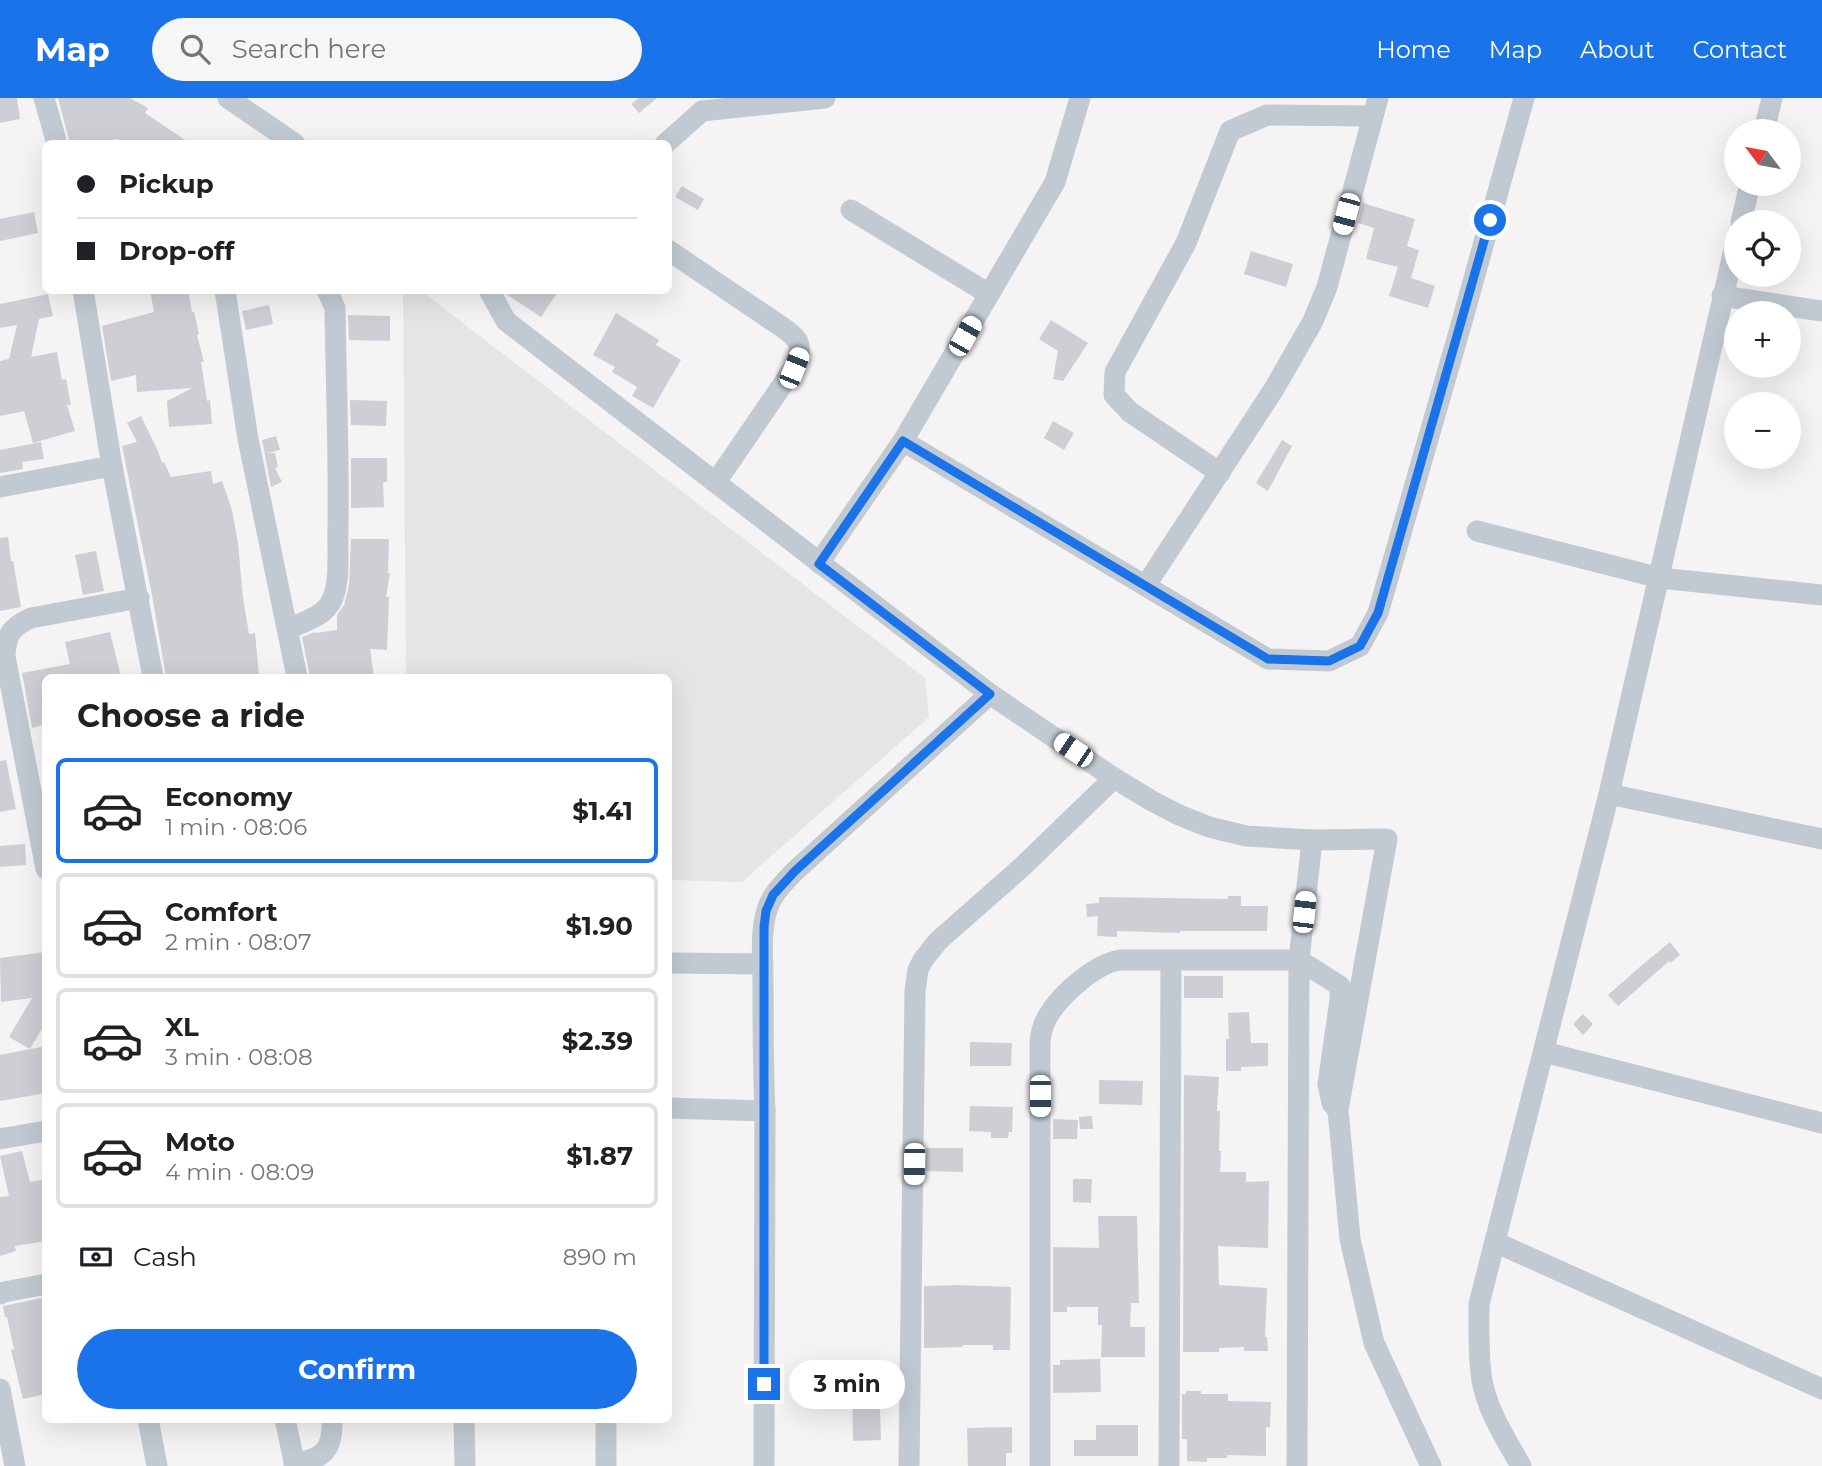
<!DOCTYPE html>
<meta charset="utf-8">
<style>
body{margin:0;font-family:Montserrat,sans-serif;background:#f6f6f6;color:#202124;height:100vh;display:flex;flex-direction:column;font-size:26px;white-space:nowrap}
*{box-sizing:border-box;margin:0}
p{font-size:23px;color:#757577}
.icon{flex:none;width:38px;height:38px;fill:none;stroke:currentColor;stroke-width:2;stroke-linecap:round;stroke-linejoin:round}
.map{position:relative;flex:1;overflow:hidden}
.drawer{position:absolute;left:42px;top:576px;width:630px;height:749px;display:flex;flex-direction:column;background:#fff;border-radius:10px;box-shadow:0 7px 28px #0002}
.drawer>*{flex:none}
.guide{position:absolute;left:42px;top:42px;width:630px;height:154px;border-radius:10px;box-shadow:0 7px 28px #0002;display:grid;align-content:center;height:154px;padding:0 35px;background:#fff}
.needle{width:46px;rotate:302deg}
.fabs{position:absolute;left:1724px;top:21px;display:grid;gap:14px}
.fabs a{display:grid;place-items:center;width:77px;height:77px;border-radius:50%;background:#fff;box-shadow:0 7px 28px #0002;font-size:35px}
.end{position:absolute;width:32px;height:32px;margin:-16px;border:9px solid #1a73e8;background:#fff;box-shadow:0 0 0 4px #fff}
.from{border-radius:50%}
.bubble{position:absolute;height:49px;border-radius:24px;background:#fff;box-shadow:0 7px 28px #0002;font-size:23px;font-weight:700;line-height:49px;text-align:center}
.car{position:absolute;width:21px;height:42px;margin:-21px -10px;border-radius:9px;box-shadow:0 0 5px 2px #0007;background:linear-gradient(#fff 24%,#345 0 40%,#fff 0 76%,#345 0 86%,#fff 0)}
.guide b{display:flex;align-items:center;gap:24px;height:66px;font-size:26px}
.guide b+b{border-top:2px solid #e0e0e0}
.guide i{width:18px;height:18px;background:#202124}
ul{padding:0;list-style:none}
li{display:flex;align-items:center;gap:21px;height:105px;margin:0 14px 10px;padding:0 21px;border:4px solid #e0e0e0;border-radius:10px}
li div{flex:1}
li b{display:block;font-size:26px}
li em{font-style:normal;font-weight:700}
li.on{border-color:#1a73e8}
li>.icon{width:63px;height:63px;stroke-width:1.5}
h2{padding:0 35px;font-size:32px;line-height:84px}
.pay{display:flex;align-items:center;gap:18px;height:77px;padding:0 35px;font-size:26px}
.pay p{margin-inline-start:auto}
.cta{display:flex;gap:14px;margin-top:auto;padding:14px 35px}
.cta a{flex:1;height:80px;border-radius:42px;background:#1a73e8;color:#fff;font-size:28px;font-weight:700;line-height:80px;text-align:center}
header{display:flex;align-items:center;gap:42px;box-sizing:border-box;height:98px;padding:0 35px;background:#1a73e8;color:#fff}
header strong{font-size:33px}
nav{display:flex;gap:38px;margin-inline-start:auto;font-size:24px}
.search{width:490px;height:63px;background:#f6f6f6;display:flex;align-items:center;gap:18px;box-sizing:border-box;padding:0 24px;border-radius:38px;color:#757577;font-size:26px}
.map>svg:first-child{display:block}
.education{fill:#e6e4e5}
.building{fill:#cdcfd5}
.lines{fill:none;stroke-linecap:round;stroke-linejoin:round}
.minor{stroke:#c1cad2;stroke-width:21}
.route{stroke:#1a73e8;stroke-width:9}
</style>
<header>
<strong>Map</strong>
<div class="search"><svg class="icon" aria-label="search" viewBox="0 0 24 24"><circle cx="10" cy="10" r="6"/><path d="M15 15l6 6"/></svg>Search here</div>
<nav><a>Home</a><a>Map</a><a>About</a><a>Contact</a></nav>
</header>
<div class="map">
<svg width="1822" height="1368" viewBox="0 0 1822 1368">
<rect width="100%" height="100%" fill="#f5f3f3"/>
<!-- education -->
<path class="education" d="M403,193H421L925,580L929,619L742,784L669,782L668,579H406Z"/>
<!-- building -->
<g class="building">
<path d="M0,0H17L20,21L0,25Z"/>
<path d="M58,0H130L148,10L145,15L191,46H126L117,41L89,46H70Z"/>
<path d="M639,0H657L639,15L631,6Z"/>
<path d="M682,88L704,101L698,112L675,99Z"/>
<path d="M1363,105L1415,121L1407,148L1419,152L1411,180L1435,188L1428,210L1389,198L1398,169L1366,161L1374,130L1358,125Z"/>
<path d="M34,114L38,135L0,143V121Z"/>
<path d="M1251,153L1293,166L1286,189L1244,176Z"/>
<path d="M150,192H188L192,214H194L199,236L197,237L204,264H201L207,303L210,302L212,326L169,329L167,303L192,290L137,294L136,277L111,283L102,228L154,214Z"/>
<path d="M504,192H559L541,219L506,196Z"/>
<path d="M48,196L53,218L39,221L31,259L57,254L62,282L66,281L71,307H67L75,333L33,345L24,313L0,318V263L9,261L17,227L0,230V206Z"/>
<path d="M269,207L273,226L246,232L242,213Z"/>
<path d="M616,215L659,242L656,247L681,262L653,310L632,298L637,289L612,274L615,269L593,257Z"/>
<path d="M348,217L390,218V243L349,242Z"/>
<path d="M1051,222L1088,245L1063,283L1053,281L1058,253L1039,241Z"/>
<path d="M350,302L387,303L386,328L351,327Z"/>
<path d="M141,318L158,353L162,365L164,364L171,379L211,373L213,386L222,383L232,412L238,445L243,500L249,536L255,535L259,579H166L152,497L122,348L137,344L127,325Z"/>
<path d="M1053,323L1074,335L1064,352L1044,340Z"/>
<path d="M276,338L280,352L268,355H275L278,369L275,370L282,384L271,389L262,342Z"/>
<path d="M1282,342L1292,348L1268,393L1256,385Z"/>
<path d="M41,344L44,361L22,364L23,371L0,375V352Z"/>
<path d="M351,360H387V384H383L384,409L351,410Z"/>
<path d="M8,439L11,463H13L21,509L0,513V440Z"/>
<path d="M351,441H389L388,475H390L386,499H389L387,552L370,551L374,579H310L302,539L315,534V535L337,532V517L344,507L349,487Z"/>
<path d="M96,453L104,493L83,497L75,457Z"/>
<path d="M110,534L121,579H46V626L32,630L22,575L70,566L65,544Z"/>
<path d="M6,662L16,711L0,714V663Z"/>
<path d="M25,746L26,767L0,769V748Z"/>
<path d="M1228,798H1241V808H1268L1267,833H1180V835L1117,833V839L1097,838L1098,818L1087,819L1086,806L1099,805V799L1228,801Z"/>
<path d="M1670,844L1680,857L1670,865L1669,863L1618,908L1608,897L1642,867Z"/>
<path d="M46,854V924L30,951L9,939L32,900L1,904L0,860Z"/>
<rect x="1184" y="878" width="39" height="22"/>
<path d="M1249,914L1251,945H1268V968L1241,969V973H1226V941H1229L1228,915Z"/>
<path d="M1583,916L1593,926L1583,937L1573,926Z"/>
<path d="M970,944L1012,945L1011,968H970Z"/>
<path d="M46,948V995L0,1003V957Z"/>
<path d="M1184,977L1219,979L1217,1013H1220L1219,1053H1221L1220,1074H1246V1084L1269,1083L1268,1150L1218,1148L1219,1187L1267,1190L1265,1239H1267L1268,1253H1244V1249L1219,1250V1254H1183Z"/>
<path d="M1099,982L1143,983L1142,1007L1099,1006Z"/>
<path d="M970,1008L1013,1009L1012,1034H1009L1008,1040H991V1034L969,1033Z"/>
<path d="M1092,1018L1093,1031H1080L1079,1019Z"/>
<path d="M1053,1021L1078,1022L1077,1041H1053Z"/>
<path d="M926,1050H963V1074L926,1073Z"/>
<path d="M22,1053L30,1084L46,1081V1143L15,1148L16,1153L0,1158V1099L9,1098L0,1058Z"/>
<path d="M1073,1081H1092L1091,1105L1073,1104Z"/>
<path d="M1098,1118H1137L1139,1205H1131L1130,1229H1145V1259H1101L1102,1227H1098V1209H1067V1214H1053V1149L1099,1150Z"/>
<path d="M959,1187L1011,1189L1010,1252H993V1247H963V1249L924,1250V1188Z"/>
<path d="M46,1199V1296L23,1301L11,1252L14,1251L7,1219H5L3,1208Z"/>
<path d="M1100,1261L1101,1294L1053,1295V1267H1060V1262Z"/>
<path d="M852,1281H879L881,1342L853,1343Z"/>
<path d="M1186,1293H1201V1296H1228V1303L1271,1304L1270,1329H1266V1358L1227,1357V1360H1207V1364L1187,1363V1341H1182V1296H1186Z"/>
<path d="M1096,1327H1138V1358H1074V1342H1096Z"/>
<path d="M1012,1329V1355H1006V1368H968L967,1330Z"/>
</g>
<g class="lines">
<!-- minor -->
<g class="minor">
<path d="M44,0L57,46"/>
<path d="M228,0L295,46"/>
<path d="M1764,33L1772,0"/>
<path d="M665,46L702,13L825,0"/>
<path d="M851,112L989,196"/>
<path d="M1741,124L1750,86"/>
<path d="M668,152L782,229C802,243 803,248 794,270L716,384"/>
<path d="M83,192L112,368L153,579"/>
<path d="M225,192L248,341L297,579"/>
<path d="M489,192L506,223L990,596L1114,680L1152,703L1179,717L1209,729L1246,738L1312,742L1387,741L1338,1012L1350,1141L1374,1245L1431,1368"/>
<path d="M1722,198L1822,213"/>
<path d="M903,343L1268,561L1329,563L1360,548L1378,515L1463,220L1524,0"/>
<path d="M1220,375L1130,314L1114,297L1115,274L1186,145L1230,33L1267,17L1372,18"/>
<path d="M0,389L112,368"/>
<path d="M1477,433L1660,480L1822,497"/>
<path d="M819,465L903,343L1055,84L1080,0"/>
<path d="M1146,487L1274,291L1313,223L1327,189L1378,0"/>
<path d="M288,531C303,524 324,519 332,502C341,482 337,449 338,427C339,355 336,283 335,210L327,192"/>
<path d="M1609,696L1822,741"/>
<path d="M46,771L5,558C6,537 11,529 31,520L139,500"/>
<path d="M668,865L763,866"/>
<path d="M1544,954L1822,1025"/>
<path d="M668,1010L765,1013"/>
<path d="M0,1041L46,1033"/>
<path d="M1495,1144L1822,1291"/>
<path d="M0,1196L4,1194L46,1186"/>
<path d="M0,1291L15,1368"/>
<path d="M148,1321L157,1368"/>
<path d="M285,1321L295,1368"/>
<path d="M464,1321L465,1368"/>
<path d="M606,1321V1368"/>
<path d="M294,1366C324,1360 333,1353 332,1321"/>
<path d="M764,1368L765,1013C763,970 763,926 763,882C763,860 760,834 767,812C772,795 784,785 795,773L990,596"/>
<path d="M909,1368L915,893L918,872L923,862L938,843L1023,768L1114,680"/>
<path d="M1040,1368V944C1041,934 1043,926 1048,918C1061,896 1095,866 1120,862H1299L1340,888V902L1328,986L1332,1005L1337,1011"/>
<path d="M1169,1368L1171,862"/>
<path d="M1297,1368L1299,862L1312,742"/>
<path d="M1521,1368C1506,1341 1488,1314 1482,1283C1478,1257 1479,1231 1479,1206L1609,696L1736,143"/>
</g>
</g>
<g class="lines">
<!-- route -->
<path class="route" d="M764,1286V829L766,813L773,797L795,773L990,596L819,466L903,343L1268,561L1329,563L1360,548L1378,515L1490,122"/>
</g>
</svg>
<div class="fabs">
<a><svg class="needle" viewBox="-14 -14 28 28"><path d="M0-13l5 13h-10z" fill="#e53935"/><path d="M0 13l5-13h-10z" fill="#757577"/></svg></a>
<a><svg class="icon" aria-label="locate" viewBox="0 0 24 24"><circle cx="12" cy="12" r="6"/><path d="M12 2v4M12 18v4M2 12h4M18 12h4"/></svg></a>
<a>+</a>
<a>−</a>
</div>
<i class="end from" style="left:1490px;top:122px"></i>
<i class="end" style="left:764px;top:1286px"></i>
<div class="bubble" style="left:789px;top:1262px;width:116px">3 min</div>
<i class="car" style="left:1346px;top:116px;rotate:195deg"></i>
<i class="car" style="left:965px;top:238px;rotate:30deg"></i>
<i class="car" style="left:794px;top:270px;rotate:22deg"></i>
<i class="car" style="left:1073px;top:652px;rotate:304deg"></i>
<i class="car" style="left:1304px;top:814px;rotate:6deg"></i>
<i class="car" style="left:1040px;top:998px;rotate:180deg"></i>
<i class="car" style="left:914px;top:1066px;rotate:181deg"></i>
<div class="guide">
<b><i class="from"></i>Pickup</b>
<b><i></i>Drop-off</b>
</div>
<section class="drawer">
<h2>Choose a ride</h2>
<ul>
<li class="on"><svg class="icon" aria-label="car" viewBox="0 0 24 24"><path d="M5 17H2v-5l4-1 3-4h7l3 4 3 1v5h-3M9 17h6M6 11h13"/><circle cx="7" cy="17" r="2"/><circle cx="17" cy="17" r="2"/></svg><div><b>Economy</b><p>1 min · 08:06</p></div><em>$1.41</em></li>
<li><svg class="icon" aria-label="car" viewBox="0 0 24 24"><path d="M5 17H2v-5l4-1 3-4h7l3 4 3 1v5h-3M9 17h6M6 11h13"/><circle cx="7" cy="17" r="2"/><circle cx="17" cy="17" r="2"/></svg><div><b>Comfort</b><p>2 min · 08:07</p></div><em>$1.90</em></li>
<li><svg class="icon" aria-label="car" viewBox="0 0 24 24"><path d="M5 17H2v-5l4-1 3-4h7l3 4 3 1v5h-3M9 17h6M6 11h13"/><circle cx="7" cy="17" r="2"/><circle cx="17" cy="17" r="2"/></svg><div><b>XL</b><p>3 min · 08:08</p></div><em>$2.39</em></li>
<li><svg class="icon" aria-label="car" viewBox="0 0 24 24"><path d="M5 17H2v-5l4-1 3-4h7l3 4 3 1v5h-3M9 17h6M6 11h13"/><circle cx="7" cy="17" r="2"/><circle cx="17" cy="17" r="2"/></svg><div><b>Moto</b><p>4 min · 08:09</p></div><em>$1.87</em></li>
</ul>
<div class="pay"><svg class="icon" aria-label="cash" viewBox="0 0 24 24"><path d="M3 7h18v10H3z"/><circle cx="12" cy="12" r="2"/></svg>Cash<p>890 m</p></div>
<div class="cta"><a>Confirm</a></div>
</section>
</div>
